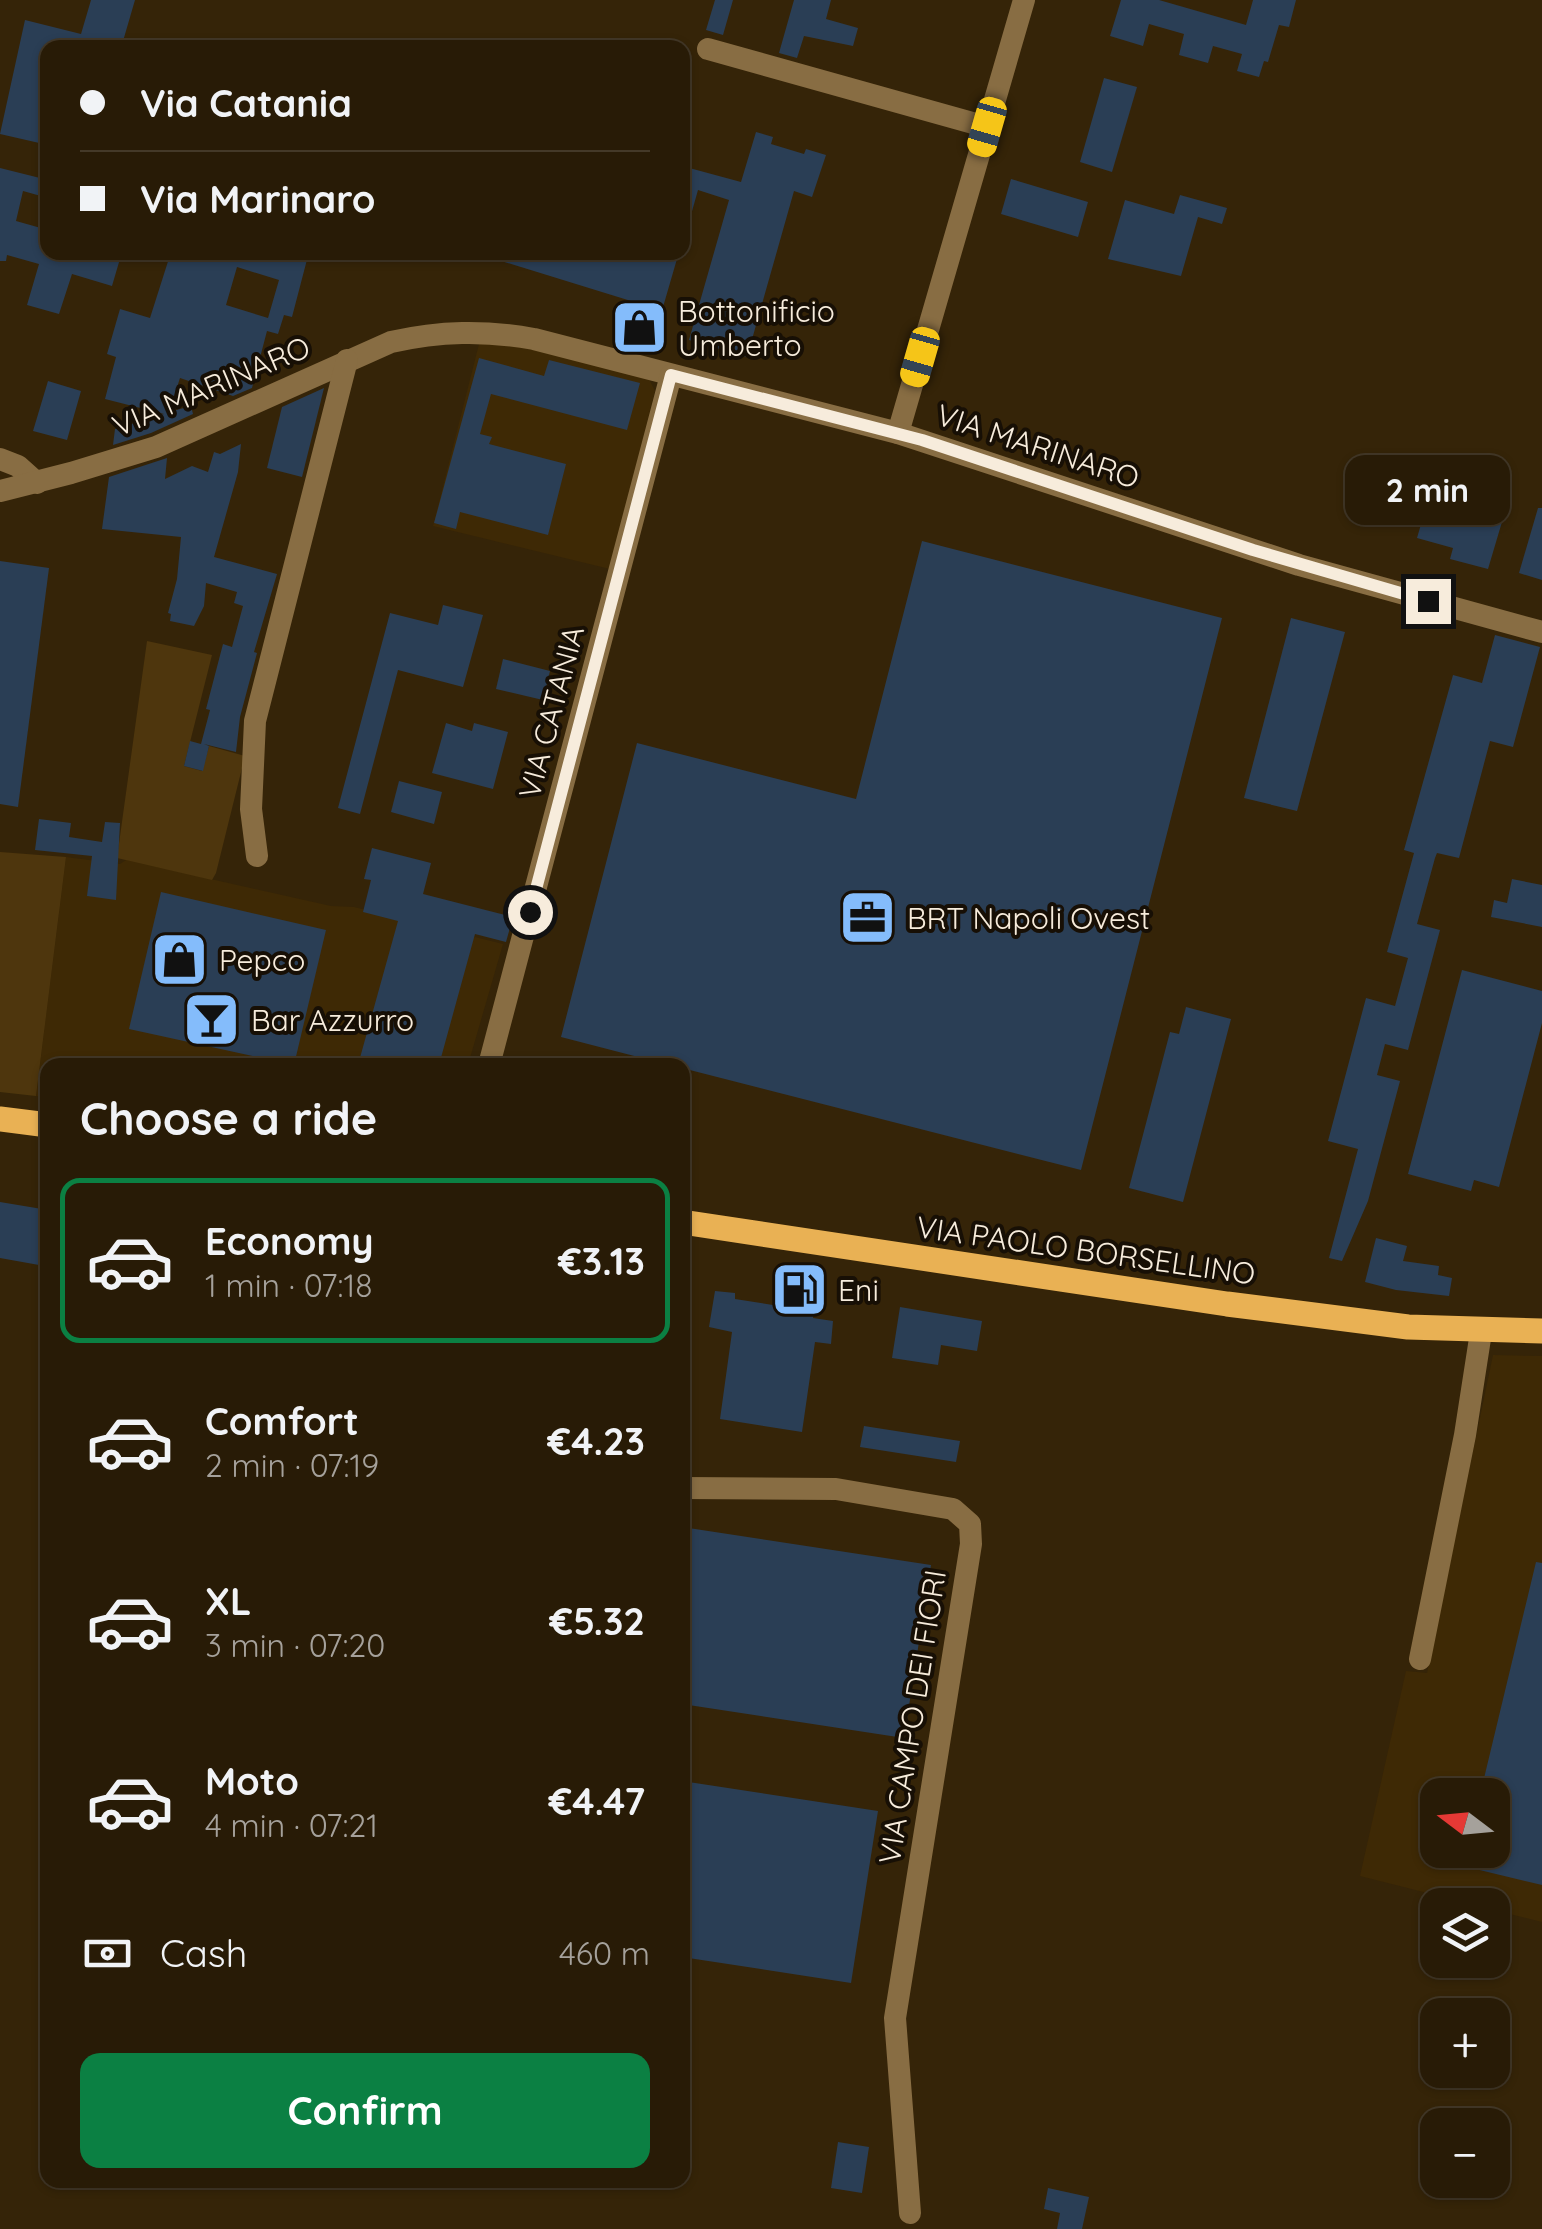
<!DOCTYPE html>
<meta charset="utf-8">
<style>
body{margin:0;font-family:Quicksand,sans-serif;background:#342814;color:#f1f3f6;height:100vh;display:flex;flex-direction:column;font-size:38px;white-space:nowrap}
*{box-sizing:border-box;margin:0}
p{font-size:32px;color:#a5a19b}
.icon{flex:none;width:55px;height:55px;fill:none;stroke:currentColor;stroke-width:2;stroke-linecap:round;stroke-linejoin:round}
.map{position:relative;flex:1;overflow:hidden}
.panel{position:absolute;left:40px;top:1058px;width:650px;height:1130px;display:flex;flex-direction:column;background:#281b06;border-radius:20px;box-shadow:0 2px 8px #0004,0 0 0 2px #443928}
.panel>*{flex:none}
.hud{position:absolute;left:40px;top:40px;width:650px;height:220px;border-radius:20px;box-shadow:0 2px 8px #0004,0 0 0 2px #443928;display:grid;align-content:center;height:220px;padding:0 40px;background:#281b06}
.needle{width:65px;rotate:286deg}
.fabs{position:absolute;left:1420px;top:1778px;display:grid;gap:20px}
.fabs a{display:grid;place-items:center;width:90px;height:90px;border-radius:20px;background:#281b06;box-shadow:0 2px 8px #0004,0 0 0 2px #443928;font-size:50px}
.end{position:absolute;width:45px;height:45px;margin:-22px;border:12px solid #f7ecdc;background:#111;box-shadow:0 0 0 5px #111}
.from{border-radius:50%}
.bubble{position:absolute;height:70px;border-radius:20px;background:#281b06;box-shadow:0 2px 8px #0004,0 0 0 2px #443928;font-size:32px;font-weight:700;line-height:70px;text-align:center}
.car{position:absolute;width:30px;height:60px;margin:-30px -15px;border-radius:12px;box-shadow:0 0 8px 2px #0007;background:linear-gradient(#f5c518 24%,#345 0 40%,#f5c518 0 76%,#345 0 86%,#f5c518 0)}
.hud b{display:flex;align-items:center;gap:35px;height:95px;font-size:38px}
.hud b+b{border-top:2px solid #443928}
.hud i{width:25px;height:25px;background:#f1f3f6}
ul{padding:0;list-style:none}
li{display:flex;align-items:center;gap:30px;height:165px;margin:0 20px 15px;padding:0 20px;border:5px solid transparent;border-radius:20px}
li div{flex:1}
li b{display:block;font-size:38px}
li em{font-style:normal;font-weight:700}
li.on{border-color:#0b8043}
li>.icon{width:90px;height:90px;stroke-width:1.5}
h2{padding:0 40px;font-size:45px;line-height:120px}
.pay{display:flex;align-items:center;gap:25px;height:110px;padding:0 40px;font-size:38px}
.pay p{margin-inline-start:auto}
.button{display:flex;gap:20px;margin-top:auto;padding:20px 40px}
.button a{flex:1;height:115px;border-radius:20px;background:#0b8043;color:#fff;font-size:40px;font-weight:700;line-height:115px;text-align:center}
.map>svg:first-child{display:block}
.built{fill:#3e2905;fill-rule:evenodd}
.green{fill:#4e360d}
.building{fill:#2a3e55;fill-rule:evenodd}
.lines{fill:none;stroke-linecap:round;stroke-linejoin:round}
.minor{stroke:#886d43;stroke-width:22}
.major{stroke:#e9b154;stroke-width:25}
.route{stroke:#f7ecdc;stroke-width:12}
.labels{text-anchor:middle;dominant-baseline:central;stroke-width:8;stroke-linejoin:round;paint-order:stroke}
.poi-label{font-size:30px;fill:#f7ecdc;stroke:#170f05;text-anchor:start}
.street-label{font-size:30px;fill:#f7ecdc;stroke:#170f05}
</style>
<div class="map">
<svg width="1542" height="2229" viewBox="0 0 1542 2229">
<rect width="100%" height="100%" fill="#352408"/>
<!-- built -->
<g class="built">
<path d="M480,340L518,345L647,375L655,391L610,569L433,526Z"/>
<path d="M66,857L120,864L126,860L331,906L354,907L503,944L468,1065H48L47,1098L36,1096Z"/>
<path d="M1493,1355L1542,1356V1922L1493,1910L1492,1905H1475L1360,1876L1406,1671L1427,1673ZM1438,1795H1492V1850H1438Z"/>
</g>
<!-- green -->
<g class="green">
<path d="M147,641L212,655L184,766L202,771L209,746L245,756L216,873L212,880L117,858Z"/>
<path d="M0,852L66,857L36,1096L0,1092Z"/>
</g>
<!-- building -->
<g class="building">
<path d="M91,0H135L121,48H48V145L0,134L25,20L81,34Z"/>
<path d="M715,0H733L723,35L706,30Z"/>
<path d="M794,0H831L826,19L858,28L853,46L804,36L797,58L779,53Z"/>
<path d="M1121,0H1159L1246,25L1253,0H1296L1289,27L1279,25L1268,62L1264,61L1259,77L1237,71L1242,54L1213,46L1208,63L1179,55L1184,34L1149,24L1143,46L1110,36Z"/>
<path d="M1104,78L1137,87L1112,172L1080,162Z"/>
<path d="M756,132L773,137L771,144L804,154L806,149L826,155L812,197L794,191L747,357L689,340L729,200L698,190L687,229L682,228V166L741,182Z"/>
<path d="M0,168L48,180V198L23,191L16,221L48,230V252H122L112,286L72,274L59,314L27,305L39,264L7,255L6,261H0Z"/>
<path d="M1011,179L1088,202L1078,237L1001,214Z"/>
<path d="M1180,195L1227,208L1222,224L1198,217L1181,276L1108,259L1125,200L1174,214Z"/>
<path d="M171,252H309L292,317L284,315L278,334L267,331L252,388L233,396L180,378L169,412L191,406L193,414L151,433L113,445L115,429L164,414L105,399L116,357L107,354L120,309L150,318ZM237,267L279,280L268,318L226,305Z"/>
<path d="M486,252H679L654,338L623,328L631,301L485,256Z"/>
<path d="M479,358L544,376L549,360L640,383L627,430L491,394L480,434L492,437L489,444L566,464L548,535L460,512L456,529L434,523Z"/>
<path d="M48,381L81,391L67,440L33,431Z"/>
<path d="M324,388L302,477L267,468L282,407Z"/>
<path d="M241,444L238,472L214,557L277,574L254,652L257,653L240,717L236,752L204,744L209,746L203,771L184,766L190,741L201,744L210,710L206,709L223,644L232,647L243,606L234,603L237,592L206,583L204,606L194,626L170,621L171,614L168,613L177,579L181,537L102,529L109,477L167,458L165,479L192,466L208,472L214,452L220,454Z"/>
<path d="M1433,483L1507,505L1488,569L1450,559L1453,548L1417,538Z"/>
<path d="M1538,508H1542V580L1519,573Z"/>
<path d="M922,541L1222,618L1081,1170L682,1068V1065H669L561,1037L637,743L856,799Z"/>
<path d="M0,561L49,568L18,807L0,804Z"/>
<path d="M443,605L483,615L463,687L398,670L360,814L338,808L390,613L438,625Z"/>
<path d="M1291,618L1345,632L1297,811L1244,798Z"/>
<path d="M1495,635L1540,647L1513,747L1490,741L1459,858L1437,853L1435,858L1417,924L1440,930L1408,1050L1385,1044L1377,1075L1400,1081L1368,1201L1342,1261L1329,1258L1358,1149L1328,1141L1366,998L1395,1006L1408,958L1387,952L1414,853L1404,850L1453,675L1482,683Z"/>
<path d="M503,659L550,671L543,700L496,689Z"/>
<path d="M446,723L472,731L474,723L508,732L493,789L432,773Z"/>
<path d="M399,781L442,792L434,824L391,812Z"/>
<path d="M39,819L71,823L69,837L102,842L105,822L120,823L116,900L87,896L92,856L35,850Z"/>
<path d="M372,848L431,863L423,894L513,917L506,942L475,934L439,1065H358L398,921L363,912L371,880L364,879Z"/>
<path d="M1512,879L1542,885V927L1491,917L1494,900L1507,903Z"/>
<path d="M161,892L326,930L294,1065L129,1029Z"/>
<path d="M1462,970L1542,991V1023L1499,1187L1474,1180L1471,1191L1408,1174Z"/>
<path d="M1186,1007L1231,1019L1183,1202L1129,1188L1170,1032L1179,1034Z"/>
<path d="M0,1202L48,1210V1263L39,1265L0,1258Z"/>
<path d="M1376,1238L1407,1246L1403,1261L1439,1266L1438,1275L1452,1278L1449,1296L1396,1290L1365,1282Z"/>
<path d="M785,1265L820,1271L813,1318L833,1321L831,1344L815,1342L802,1432L720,1419L732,1332L709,1327L715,1291L735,1293V1299L779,1306Z"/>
<path d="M900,1307L982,1321L977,1351L941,1345L938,1365L892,1358Z"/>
<path d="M864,1426L960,1441L956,1462L860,1447Z"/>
<path d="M682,1527L931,1565L904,1738L682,1704Z"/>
<path d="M1536,1562L1542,1563V1885L1463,1866L1467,1850H1492V1795H1480Z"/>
<path d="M682,1781L878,1811L851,1983L682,1957Z"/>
<path d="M838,2142L869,2147L862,2193L831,2188Z"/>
<path d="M1048,2188L1089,2197L1082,2229H1057L1060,2213L1044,2209Z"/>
</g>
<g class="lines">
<!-- minor -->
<g class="minor">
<path d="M708,49L987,127"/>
<path d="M898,433L1024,0"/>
<path d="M0,459L18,466L37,483"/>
<path d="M0,491L71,473L156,447L391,342C440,331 484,330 534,339L898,433L1299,565L1542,632"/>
<path d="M257,856L251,809L255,721L347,360"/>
<path d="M489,1065L671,375"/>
<path d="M682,1488L836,1489L953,1509L970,1524L971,1544L895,2018L910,2213"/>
<path d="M1420,1659L1465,1435L1481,1332"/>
</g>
<!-- major -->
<g class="major">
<path d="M0,1119L48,1125"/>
<path d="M682,1222L1227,1304L1408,1327L1542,1331"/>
</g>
</g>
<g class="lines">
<!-- route -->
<path class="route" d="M530,912L671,375L922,440L1253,550L1428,601"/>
</g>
<!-- icons -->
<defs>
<symbol id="shop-square" viewBox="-11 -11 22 22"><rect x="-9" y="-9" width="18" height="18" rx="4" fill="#84bcfb" stroke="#170f05"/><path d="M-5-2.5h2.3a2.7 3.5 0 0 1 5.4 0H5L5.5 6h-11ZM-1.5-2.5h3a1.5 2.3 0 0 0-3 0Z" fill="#111"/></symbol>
<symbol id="office-square" viewBox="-11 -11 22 22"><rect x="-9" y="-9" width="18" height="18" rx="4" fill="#84bcfb" stroke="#170f05"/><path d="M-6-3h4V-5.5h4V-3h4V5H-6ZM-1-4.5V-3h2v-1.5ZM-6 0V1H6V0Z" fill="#111"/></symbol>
<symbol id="bar-square" viewBox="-11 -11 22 22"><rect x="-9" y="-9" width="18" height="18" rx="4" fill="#84bcfb" stroke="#170f05"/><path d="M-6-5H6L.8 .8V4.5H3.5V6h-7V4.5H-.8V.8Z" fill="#111"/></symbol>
<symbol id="fuel-square" viewBox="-11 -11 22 22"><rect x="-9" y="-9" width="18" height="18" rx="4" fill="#84bcfb" stroke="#170f05"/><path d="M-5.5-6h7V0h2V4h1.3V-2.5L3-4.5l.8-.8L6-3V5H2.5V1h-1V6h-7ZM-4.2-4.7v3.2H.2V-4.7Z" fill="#111"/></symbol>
</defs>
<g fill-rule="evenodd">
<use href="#shop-square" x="608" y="296" width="63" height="63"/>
<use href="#office-square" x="836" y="886" width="63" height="63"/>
<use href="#shop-square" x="148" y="928" width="63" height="63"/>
<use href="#bar-square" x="180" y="988" width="63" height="63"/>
<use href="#fuel-square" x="768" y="1258" width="63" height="63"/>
</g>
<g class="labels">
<!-- poi labels -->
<g class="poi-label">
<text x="678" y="311">Bottonificio<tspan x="678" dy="34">Umberto</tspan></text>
<text x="907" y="918">BRT Napoli Ovest</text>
<text x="219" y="960">Pepco</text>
<text x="251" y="1020">Bar Azzurro</text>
<text x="838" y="1290">Eni</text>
</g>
<!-- street labels -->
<g class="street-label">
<text transform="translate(211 386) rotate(-23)">VIA MARINARO</text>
<text transform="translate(1038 446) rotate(18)">VIA MARINARO</text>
<text transform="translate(551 712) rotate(-75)">VIA CATANIA</text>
<text transform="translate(1086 1250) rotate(8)">VIA PAOLO BORSELLINO</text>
<text transform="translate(912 1717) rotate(-81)">VIA CAMPO DEI FIORI</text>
</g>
</g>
</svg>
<div class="fabs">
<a><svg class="needle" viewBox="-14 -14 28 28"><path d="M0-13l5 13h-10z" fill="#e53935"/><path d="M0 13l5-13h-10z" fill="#a5a19b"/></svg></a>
<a><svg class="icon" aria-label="layers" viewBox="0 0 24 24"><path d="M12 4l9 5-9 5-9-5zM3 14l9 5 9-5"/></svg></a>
<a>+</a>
<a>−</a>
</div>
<i class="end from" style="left:530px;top:912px"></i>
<i class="end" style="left:1428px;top:601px"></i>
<div class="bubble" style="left:1345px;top:455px;width:165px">2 min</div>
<i class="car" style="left:987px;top:127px;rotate:196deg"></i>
<i class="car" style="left:920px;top:357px;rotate:196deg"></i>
<div class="hud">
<b><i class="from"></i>Via Catania</b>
<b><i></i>Via Marinaro</b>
</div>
<section class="panel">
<h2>Choose a ride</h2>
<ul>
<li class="on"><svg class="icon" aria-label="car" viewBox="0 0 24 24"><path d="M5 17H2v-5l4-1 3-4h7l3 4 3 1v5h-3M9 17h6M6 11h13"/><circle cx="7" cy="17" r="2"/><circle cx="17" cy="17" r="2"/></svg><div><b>Economy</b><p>1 min · 07:18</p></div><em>€3.13</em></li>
<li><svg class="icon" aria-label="car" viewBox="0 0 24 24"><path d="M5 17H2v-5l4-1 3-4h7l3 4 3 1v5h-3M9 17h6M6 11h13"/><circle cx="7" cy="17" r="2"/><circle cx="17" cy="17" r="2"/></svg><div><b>Comfort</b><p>2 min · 07:19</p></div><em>€4.23</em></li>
<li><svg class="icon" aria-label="car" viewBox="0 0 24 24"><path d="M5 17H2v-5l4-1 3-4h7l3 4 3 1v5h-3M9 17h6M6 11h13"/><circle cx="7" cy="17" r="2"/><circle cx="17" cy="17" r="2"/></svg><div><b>XL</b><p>3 min · 07:20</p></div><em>€5.32</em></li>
<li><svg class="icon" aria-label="car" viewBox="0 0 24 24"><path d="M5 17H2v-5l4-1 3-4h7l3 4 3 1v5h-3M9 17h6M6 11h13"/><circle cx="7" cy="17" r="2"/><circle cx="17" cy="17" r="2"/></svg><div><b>Moto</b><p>4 min · 07:21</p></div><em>€4.47</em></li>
</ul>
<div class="pay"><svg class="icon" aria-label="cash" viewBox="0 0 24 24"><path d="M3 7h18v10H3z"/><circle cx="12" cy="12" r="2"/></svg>Cash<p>460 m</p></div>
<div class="button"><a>Confirm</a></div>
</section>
</div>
